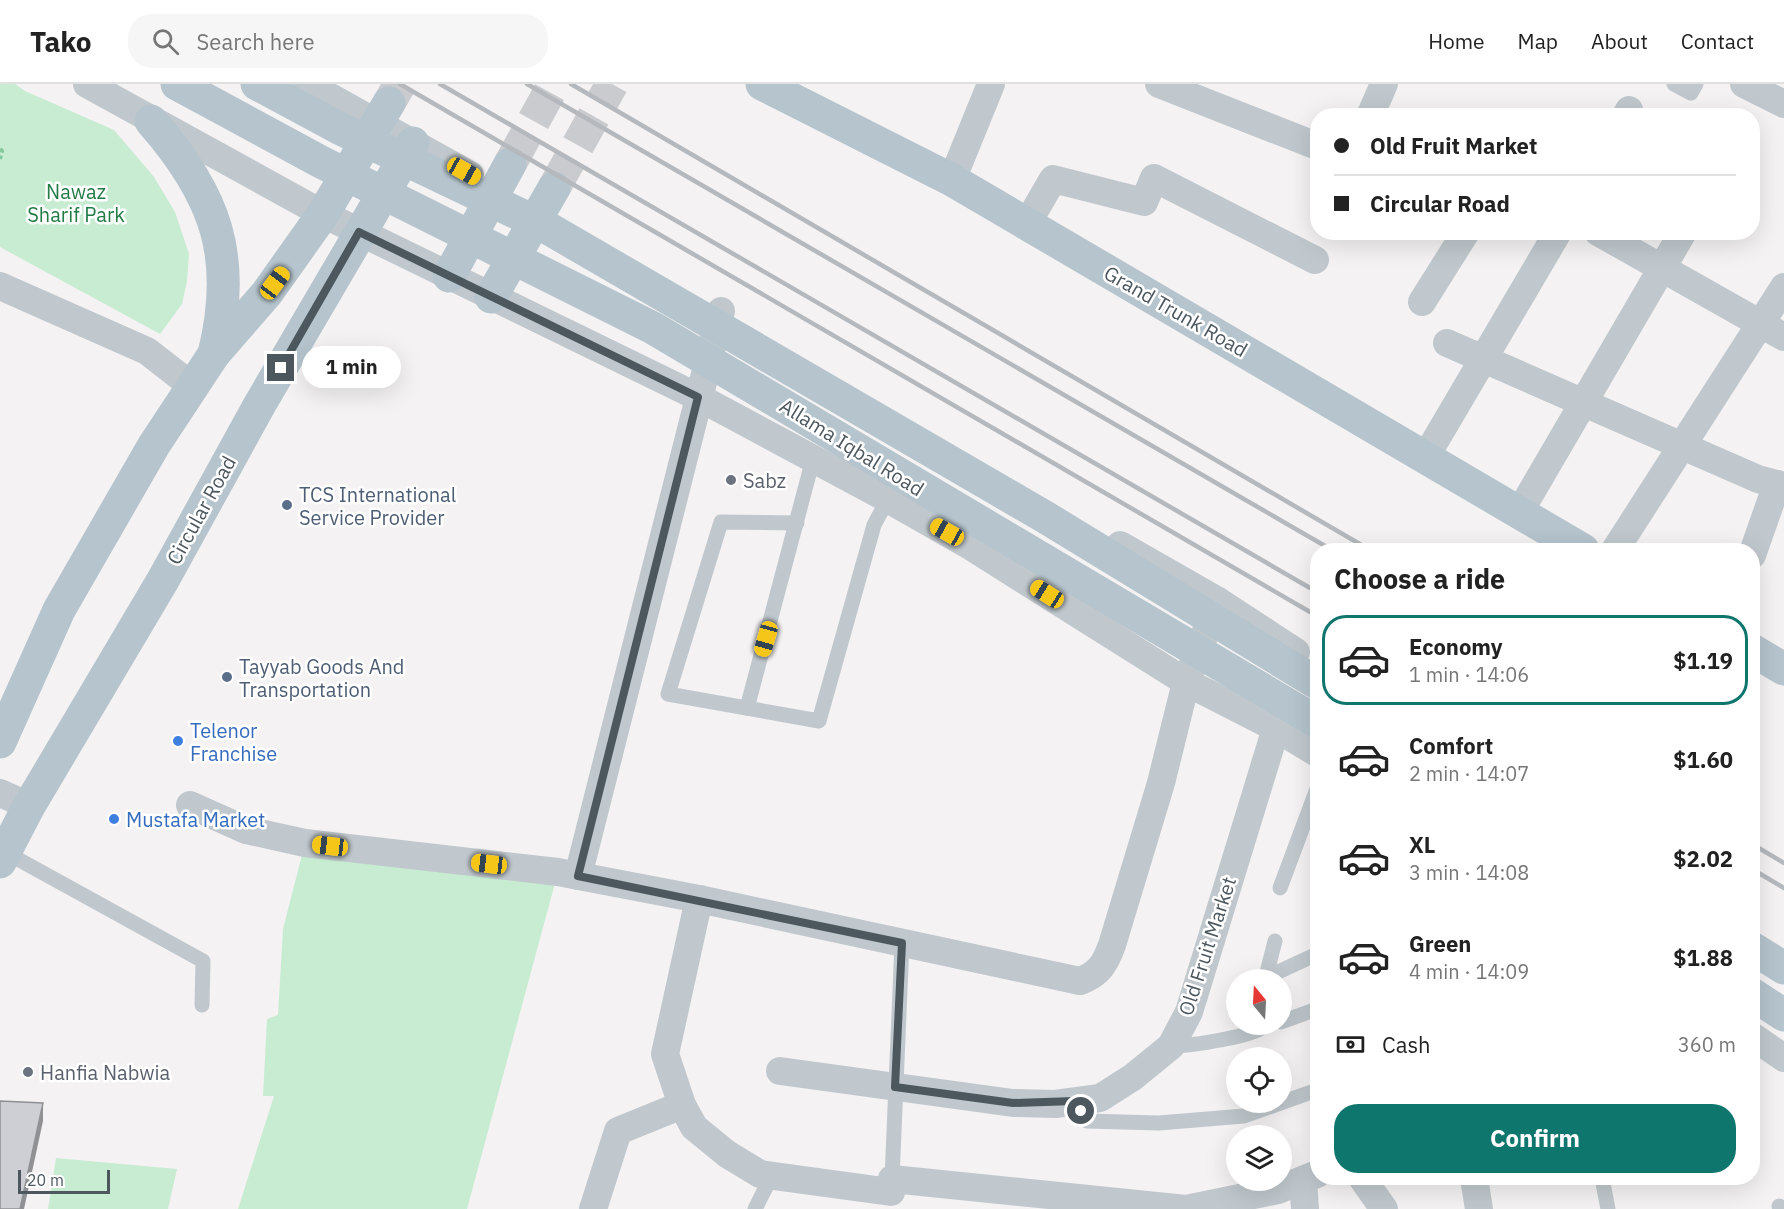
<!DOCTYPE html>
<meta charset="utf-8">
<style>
body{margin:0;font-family:"IBM Plex Sans",sans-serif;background:#f6f6f6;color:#222;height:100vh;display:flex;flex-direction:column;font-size:22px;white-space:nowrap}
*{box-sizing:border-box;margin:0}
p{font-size:20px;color:#767676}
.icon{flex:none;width:33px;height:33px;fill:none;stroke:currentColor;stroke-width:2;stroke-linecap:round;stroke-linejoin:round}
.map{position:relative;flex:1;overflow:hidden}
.side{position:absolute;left:1310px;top:459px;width:450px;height:642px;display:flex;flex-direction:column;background:#fff;border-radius:24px;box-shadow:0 6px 24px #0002}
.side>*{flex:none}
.banner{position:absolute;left:1310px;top:24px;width:450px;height:132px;border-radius:24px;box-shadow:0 6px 24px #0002;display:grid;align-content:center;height:132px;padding:0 24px;background:#fff}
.needle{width:39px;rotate:342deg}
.fabs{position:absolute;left:1226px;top:885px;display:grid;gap:12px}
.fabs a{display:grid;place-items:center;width:66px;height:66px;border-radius:50%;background:#fff;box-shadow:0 6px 24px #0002;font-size:30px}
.scale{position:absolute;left:18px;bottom:15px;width:92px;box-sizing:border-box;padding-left:6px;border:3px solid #4c575e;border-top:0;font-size:16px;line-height:21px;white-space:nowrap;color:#4c575e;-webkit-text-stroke:4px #fff;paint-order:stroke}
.end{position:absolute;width:27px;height:27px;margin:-14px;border:8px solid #4c575e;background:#fff;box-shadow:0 0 0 3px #fff}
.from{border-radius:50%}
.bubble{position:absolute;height:42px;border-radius:21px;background:#fff;box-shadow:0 6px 24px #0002;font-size:20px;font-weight:800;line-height:42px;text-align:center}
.car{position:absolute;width:18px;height:36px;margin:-18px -9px;border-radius:8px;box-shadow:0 0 4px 2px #0007;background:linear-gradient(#f5c518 24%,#345 0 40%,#f5c518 0 76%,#345 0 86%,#f5c518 0)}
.banner b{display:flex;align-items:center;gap:21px;height:57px;font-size:22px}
.banner b+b{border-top:2px solid #e0e0e0}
.banner i{width:15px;height:15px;background:#222}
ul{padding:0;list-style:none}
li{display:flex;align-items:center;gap:18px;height:90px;margin:0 12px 9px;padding:0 12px;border:3px solid transparent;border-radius:24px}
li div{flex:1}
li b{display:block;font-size:22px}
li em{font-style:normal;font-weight:800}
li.active{border-color:#0f766e}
li>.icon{width:54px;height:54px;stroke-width:1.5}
h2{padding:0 24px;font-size:27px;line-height:72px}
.pay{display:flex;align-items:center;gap:15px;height:66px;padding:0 24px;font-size:22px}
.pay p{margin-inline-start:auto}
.primary-button{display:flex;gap:12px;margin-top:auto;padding:12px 24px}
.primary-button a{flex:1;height:69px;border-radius:24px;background:#0f766e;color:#fff;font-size:24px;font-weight:800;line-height:69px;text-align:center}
header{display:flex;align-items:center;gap:36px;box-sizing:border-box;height:84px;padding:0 30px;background:#fff;border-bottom:2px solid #e0e0e0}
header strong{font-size:28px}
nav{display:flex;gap:33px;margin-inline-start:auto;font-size:21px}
.search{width:420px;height:54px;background:#f6f6f6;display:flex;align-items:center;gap:15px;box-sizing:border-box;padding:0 21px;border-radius:24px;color:#767676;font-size:22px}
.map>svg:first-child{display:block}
.green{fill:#c7ecd1}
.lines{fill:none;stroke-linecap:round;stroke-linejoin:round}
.primary-tunnel{stroke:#cacbce;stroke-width:33;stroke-dasharray:33 16;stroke-linecap:butt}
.path{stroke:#82c79d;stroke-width:4;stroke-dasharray:4.5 3;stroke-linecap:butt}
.lane{stroke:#c0c8cd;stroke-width:15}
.street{stroke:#c0c8cd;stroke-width:28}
.primary{stroke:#b5c4cd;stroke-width:33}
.rail{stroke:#b5b8bc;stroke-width:4.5}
.primary-bridge{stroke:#b5c4cd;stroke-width:33}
.shaded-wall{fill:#909194}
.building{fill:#cdcfd4;stroke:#909194;stroke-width:1.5}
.route{stroke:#4c575e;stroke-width:8}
.worship-dot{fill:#6b7280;stroke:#fff;stroke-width:2}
.service-dot{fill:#5c6f8a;stroke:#fff;stroke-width:2}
.shop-dot{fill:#3f7fe0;stroke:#fff;stroke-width:2}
.labels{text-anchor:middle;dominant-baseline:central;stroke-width:5;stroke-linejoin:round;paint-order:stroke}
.park-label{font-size:20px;fill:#227a44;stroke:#fff}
.street-label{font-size:20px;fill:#4c575e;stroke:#fff}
.worship-label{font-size:20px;fill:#5b616d;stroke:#fff;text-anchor:start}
.service-label{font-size:20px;fill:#4e5e75;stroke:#fff;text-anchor:start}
.shop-label{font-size:20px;fill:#366cbe;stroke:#fff;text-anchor:start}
</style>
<header>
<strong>Tako</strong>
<div class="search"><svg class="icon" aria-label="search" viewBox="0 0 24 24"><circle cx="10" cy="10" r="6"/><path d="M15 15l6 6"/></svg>Search here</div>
<nav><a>Home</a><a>Map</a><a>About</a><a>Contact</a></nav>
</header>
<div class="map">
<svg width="1784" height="1125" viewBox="0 0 1784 1125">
<rect width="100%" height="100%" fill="#f4f2f3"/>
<!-- green -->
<g class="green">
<path d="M0,0H15L25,7L114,46L154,93L175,128L189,170L187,197L182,220L160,250L0,163Z"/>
<path d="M305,759L558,788L467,1125H238L274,1012H263L267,935L278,931L283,845Z"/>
<path d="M56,1074L177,1085L168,1125H48Z"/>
</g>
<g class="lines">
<!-- primary-tunnel -->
<g class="primary-tunnel">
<path d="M389,19L400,0"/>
<path d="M510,80L554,0"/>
<path d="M554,104L612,0"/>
</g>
<!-- path -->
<path class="path" d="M0,65L2,67L0,75"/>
<!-- lane -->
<g class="lane">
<path d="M1674,0L1691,9L1696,0"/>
<path d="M797,439L721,438L668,610L819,637L874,441L888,415"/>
<path d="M747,624L813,375"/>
<path d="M5,768L203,877L202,921"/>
<path d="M1280,804L1317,705"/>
<path d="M1265,894L1317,870"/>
<path d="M1265,896L1275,857"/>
<path d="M1281,938L1317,925"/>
<path d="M1171,962C1190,962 1259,952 1267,940"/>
<path d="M1074,1017L1087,1037L1159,1039L1244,1032L1317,1006"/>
<path d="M1602,1094L1608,1125"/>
<path d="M892,1095L902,859"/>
<path d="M1779,1122L1780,1125"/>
<path d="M755,1125L772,1091"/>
</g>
<!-- street -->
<g class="street">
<path d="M87,0L323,130L698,313L888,415L967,460L1186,598L1274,643L1317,669"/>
<path d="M307,0L470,91"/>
<path d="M1159,0L1317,62"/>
<path d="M1744,0L1784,20"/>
<path d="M1370,32L1384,0"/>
<path d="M1626,32L1629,26"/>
<path d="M952,96L991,0"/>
<path d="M1027,140L1053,95L1144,118L1154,94L1315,176"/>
<path d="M1598,148L1784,253"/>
<path d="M0,202L147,267L192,302"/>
<path d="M1422,218L1466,148"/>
<path d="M1447,259L1758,395L1784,402"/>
<path d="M1425,374L1558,148"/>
<path d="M1519,429L1683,148"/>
<path d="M1120,461L1218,517L1296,568"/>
<path d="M1615,466L1784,203"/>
<path d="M1752,471L1777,400"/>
<path d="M0,709L29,722"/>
<path d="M190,721L246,746L305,759L558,788L699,815L1080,897C1099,890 1105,880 1112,861L1161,699L1186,598L1218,517"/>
<path d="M578,792L721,227"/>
<path d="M699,815L665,970L682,1021L694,1043L727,1070L760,1090L891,1108L892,1095L1186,1125"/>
<path d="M1752,952L1784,974"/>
<path d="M780,987L1013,1019L1055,1020L1100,1014L1133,993L1171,962L1189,928L1281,628"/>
<path d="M1362,1094L1384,1125"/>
<path d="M1474,1094L1479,1125"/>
<path d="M1303,1096L1305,1125"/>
<path d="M593,1125L618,1047L682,1021"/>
<path d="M1186,1125L1278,1106L1317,1090"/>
</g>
<!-- primary -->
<g class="primary">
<path d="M762,0L952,96L1583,466"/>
<path d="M151,37C216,111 238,173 214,270"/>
<path d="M449,192L510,80"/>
<path d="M491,213L554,104"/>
<path d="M1752,566L1784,585"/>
<path d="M0,658L59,526L154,361L214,270L267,209L323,130L389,19"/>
<path d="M0,778L29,722L163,496L260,320L413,59"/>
</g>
<!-- rail -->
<g class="rail">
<path d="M400,0L1317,532"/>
<path d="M440,0L1317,508"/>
<path d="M527,0L1332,466"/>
<path d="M571,0L1370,466"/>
<path d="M1752,760L1784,779"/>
<path d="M1752,785L1784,804"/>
</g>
<!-- primary-bridge -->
<g class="primary-bridge">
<path d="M177,0L321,78L653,244L1317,638"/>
<path d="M257,0L339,44L546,143L1045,433L1317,599"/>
<path d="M1752,864L1784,884"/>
<path d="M1752,910L1784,931"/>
</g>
</g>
<!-- shaded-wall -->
<path class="shaded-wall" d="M43,1019V1037L24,1125H20Z"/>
<!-- building -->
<path class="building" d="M0,1017L43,1019L20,1125H0Z"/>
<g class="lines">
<!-- route -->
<path class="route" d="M281,284L359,148L698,313L578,792L902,859L895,1003L1013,1019L1074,1017L1081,1027"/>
</g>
<!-- markers -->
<g class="worship-dot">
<circle cx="731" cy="396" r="6"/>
<circle cx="28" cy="988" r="6"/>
</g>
<g class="service-dot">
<circle cx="287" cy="421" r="6"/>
<circle cx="227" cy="593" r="6"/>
</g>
<g class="shop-dot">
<circle cx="178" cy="657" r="6"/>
<circle cx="114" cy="735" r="6"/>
</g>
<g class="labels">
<!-- park labels -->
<g class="park-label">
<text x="76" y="107">Nawaz<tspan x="76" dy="23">Sharif Park</tspan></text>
</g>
<!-- street labels -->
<g class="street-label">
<text transform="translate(1176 227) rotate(30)">Grand Trunk Road</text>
<text transform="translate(852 363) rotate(32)">Allama Iqbal Road</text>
<text transform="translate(201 426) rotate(-61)">Circular Road</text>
<text transform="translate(1207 862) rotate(-72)">Old Fruit Market</text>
</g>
<!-- worship labels -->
<g class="worship-label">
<text x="743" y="396">Sabz</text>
<text x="40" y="988">Hanfia Nabwia</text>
</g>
<!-- service labels -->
<g class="service-label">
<text x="299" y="410">TCS International<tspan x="299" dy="23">Service Provider</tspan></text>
<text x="239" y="582">Tayyab Goods And<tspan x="239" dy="23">Transportation</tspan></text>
</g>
<!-- shop labels -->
<g class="shop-label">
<text x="190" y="646">Telenor<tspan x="190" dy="23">Franchise</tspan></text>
<text x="126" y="735">Mustafa Market</text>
</g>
</g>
</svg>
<div class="fabs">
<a><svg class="needle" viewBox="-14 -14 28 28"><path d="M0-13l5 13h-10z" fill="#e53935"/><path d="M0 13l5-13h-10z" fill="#767676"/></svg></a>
<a><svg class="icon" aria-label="locate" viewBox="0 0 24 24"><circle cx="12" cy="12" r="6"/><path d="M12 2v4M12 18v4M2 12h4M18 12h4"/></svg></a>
<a><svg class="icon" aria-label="layers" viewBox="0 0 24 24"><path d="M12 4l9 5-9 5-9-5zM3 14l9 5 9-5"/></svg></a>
</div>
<div class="scale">20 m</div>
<i class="end from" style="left:1081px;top:1027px"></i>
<i class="end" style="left:281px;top:284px"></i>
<div class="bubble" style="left:302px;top:262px;width:99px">1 min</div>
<i class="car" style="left:464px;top:87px;rotate:119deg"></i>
<i class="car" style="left:275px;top:199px;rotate:37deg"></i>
<i class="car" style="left:947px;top:448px;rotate:299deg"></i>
<i class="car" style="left:1047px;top:510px;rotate:302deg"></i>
<i class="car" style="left:766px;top:555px;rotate:196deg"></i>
<i class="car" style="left:330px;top:762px;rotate:277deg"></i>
<i class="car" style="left:489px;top:780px;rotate:277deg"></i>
<div class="banner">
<b><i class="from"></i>Old Fruit Market</b>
<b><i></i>Circular Road</b>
</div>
<section class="side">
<h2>Choose a ride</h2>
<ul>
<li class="active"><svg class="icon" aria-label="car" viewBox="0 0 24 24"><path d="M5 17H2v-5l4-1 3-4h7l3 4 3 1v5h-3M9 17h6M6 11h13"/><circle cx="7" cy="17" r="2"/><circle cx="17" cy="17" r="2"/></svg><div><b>Economy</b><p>1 min · 14:06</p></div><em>$1.19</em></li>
<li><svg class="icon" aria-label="car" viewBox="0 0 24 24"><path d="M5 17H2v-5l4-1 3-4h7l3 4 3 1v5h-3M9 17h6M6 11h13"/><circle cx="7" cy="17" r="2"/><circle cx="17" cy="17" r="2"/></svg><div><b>Comfort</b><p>2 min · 14:07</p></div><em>$1.60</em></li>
<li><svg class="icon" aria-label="car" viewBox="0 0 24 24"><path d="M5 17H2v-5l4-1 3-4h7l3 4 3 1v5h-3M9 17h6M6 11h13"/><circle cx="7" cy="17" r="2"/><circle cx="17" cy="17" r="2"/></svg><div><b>XL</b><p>3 min · 14:08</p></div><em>$2.02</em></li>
<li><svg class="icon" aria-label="car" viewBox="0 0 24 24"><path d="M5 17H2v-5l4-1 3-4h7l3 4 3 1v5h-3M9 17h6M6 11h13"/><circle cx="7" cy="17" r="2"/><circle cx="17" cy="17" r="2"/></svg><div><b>Green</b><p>4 min · 14:09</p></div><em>$1.88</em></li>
</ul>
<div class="pay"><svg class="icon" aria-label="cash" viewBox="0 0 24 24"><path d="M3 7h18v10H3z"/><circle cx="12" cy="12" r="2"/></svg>Cash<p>360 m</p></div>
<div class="primary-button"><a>Confirm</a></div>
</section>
</div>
